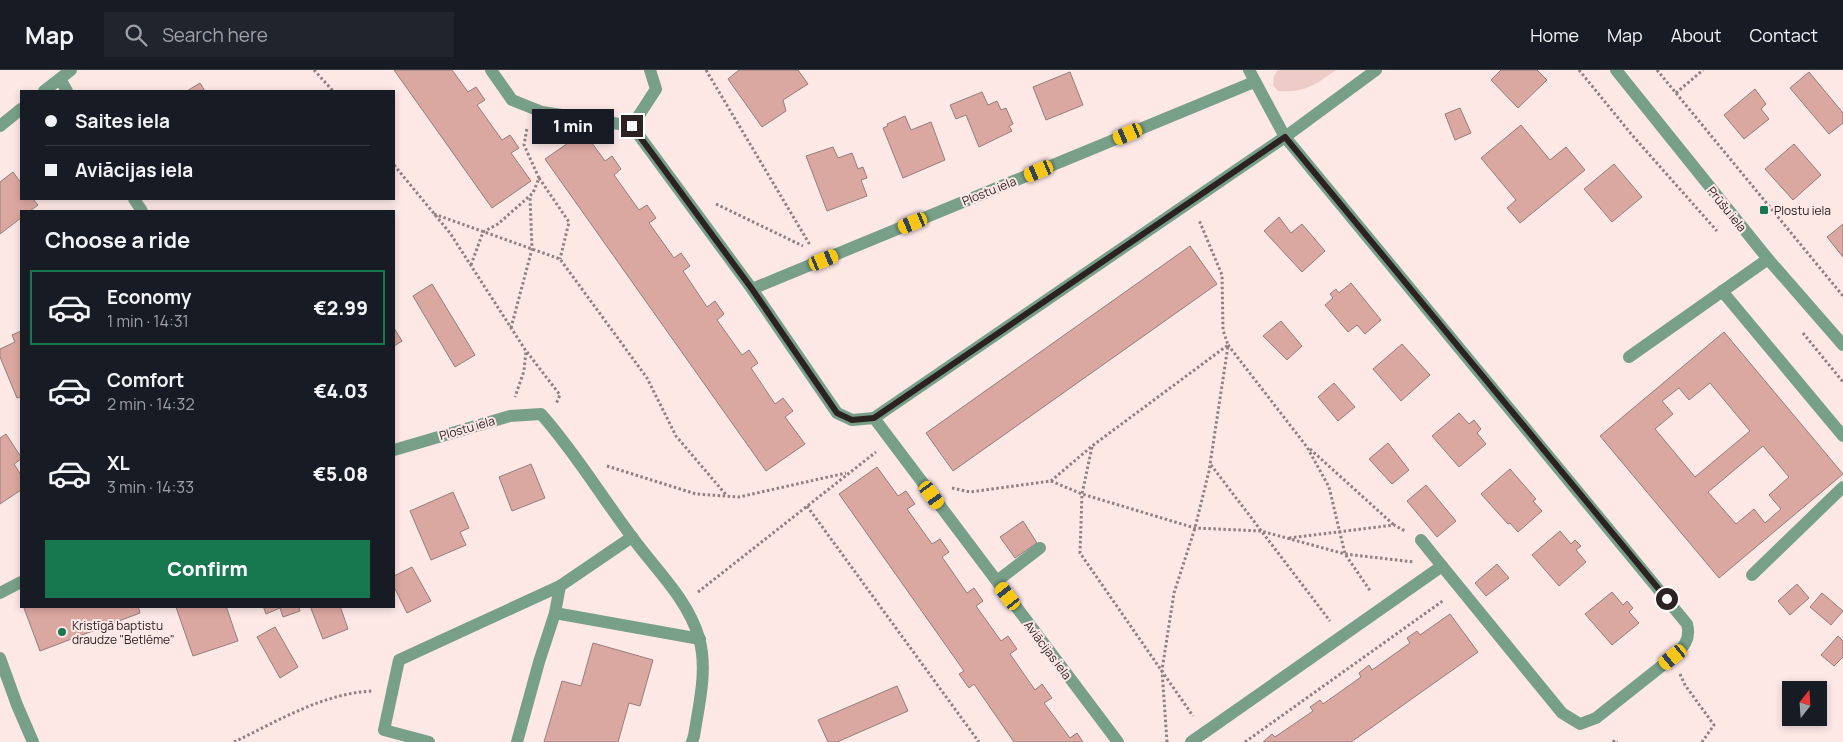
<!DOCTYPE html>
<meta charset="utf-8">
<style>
body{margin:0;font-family:Manrope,sans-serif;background:#20242c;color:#f1f3f6;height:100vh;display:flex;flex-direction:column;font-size:19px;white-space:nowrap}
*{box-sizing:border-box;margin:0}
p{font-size:16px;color:#9ea1a6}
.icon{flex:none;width:28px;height:28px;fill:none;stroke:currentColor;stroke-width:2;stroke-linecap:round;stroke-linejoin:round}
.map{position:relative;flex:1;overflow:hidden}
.details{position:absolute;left:20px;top:140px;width:375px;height:398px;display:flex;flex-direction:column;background:#171b24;border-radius:0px;box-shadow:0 2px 8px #0003}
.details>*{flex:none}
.banner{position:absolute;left:20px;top:20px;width:375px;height:110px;border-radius:0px;box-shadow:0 2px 8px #0003;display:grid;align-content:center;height:110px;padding:0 25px;background:#171b24}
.needle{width:32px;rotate:17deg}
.tools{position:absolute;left:1782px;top:611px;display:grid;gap:10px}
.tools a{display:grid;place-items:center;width:45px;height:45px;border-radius:0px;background:#171b24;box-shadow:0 2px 8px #0003;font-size:25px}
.end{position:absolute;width:22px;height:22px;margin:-11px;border:6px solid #2b2221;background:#fff;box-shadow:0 0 0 2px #fff}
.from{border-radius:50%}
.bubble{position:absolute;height:35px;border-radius:0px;background:#171b24;box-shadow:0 2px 8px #0003;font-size:16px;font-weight:800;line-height:35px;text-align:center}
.car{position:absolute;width:15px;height:30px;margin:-15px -8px;border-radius:6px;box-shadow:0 0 4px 1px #0007;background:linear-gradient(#f5c518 24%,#345 0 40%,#f5c518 0 76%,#345 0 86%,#f5c518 0)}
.banner b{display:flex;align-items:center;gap:18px;height:48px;font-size:19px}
.banner b+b{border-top:1px solid #363941}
.banner i{width:12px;height:12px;background:#f1f3f6}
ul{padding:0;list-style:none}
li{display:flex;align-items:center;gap:15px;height:75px;margin:0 10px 8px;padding:0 15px;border:2px solid transparent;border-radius:0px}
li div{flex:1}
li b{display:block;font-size:19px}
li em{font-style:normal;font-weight:800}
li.on{border-color:#177850}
li>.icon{width:45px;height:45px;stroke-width:1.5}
h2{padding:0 25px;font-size:22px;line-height:60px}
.button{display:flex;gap:10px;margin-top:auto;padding:10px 25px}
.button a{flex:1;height:58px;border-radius:0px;background:#177850;color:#fff;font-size:20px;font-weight:800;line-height:58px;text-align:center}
header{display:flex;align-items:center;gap:30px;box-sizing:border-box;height:70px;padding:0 25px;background:#171b24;border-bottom:1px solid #363941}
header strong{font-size:24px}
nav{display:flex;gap:28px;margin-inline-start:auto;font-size:18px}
.search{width:350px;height:45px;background:#20242c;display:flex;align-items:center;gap:12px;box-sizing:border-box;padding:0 18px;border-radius:0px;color:#9ea1a6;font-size:19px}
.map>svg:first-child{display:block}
.green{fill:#edcbc7}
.building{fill:#dba7a1;stroke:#957e7b;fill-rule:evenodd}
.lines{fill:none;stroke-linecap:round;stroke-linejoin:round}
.path{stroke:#90817f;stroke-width:3;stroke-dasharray:2.5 2.5;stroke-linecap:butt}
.service{stroke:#78a089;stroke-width:12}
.minor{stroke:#78a089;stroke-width:12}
.tertiary{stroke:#78a089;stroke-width:12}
.route{stroke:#2b2221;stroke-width:6}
.poi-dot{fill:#177850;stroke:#fde8e6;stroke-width:2}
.labels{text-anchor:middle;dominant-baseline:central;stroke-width:4;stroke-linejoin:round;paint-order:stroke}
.street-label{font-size:12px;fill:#2b2221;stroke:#fde8e6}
.poi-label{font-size:12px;fill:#2b2221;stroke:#fde8e6;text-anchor:start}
</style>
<header>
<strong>Map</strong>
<div class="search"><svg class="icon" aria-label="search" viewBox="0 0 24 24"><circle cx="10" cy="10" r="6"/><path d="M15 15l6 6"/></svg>Search here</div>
<nav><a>Home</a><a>Map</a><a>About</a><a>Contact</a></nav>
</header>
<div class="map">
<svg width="1843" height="672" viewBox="0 0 1843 672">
<rect width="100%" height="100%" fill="#fde8e6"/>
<!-- green -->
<path class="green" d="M1278,0H1336C1314,15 1306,23 1278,21L1273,15L1274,6Z"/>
<!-- building -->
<g class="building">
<path d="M394,0H452L468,22L476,17L485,30L477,35L502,70L510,65L519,78L511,83L531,111L492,138Z"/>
<path d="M739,0H798L808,14L783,30L786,41L762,57L728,9Z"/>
<path d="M1501,0H1537L1547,10L1518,38L1491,10Z"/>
<path d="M1070,2L1083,35L1046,50L1033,17Z"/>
<path d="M1809,2L1843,43V53L1829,64L1790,18Z"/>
<path d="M200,13L205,21H187Z"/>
<path d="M1755,19L1766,34L1761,39L1769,49L1744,69L1724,45Z"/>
<path d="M982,22L988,35L997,31L1001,40L1006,38L1013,54L1009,56L1012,61L979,77L966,45L956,49L950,35Z"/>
<path d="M1460,38L1471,63L1455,70L1445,44Z"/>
<path d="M905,46L911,60L931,52L945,90L903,108L883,58L888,56L887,54Z"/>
<path d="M1521,55L1550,90L1566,77L1585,100L1520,153L1507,138L1516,130L1481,88Z"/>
<path d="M584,62L605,91L612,86L621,99L614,105L639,140L647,135L656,148L649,153L674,188L681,183L690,196L683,201L707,237L715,231L724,244L717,250L742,285L749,280L758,293L751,298L775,334L783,328L793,341L785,347L805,374L766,401L545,89Z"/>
<path d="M1794,74L1821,105L1793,130L1765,99Z"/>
<path d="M833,77L838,88L852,83L858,99L863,97L867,108L861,110L867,126L827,141L806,86Z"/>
<path d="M1614,94L1642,127L1612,152L1584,119Z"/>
<path d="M13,102L21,113V129H33L38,135L30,141H21V148L0,164V112Z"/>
<path d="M1279,147L1291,163L1302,154L1325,181L1302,202L1264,161Z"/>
<path d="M1843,154V187L1827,167Z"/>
<path d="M1190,176L1217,214L953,401L926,363Z"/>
<path d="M1351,213L1381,250L1365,264L1357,255L1348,262L1325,235L1333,228L1330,224L1336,219L1339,223Z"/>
<path d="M432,214L475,285L455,297L413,226Z"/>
<path d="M1281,251L1302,276L1287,290L1263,266Z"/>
<path d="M394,258L402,271L394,276Z"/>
<path d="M21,261V327L17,328L0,287V279L15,272L12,265Z"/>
<path d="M1724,262L1843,404L1719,508L1600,366ZM1710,313L1750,361L1695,407L1655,359L1673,344L1662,331L1679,318L1689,330ZM1763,376L1789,407L1769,425L1781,439L1765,453L1754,439L1736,454L1708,422Z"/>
<path d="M1402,274L1430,305L1401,331L1373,299Z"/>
<path d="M1334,313L1355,337L1338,351L1318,327Z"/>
<path d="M1459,343L1469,354L1474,350L1481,359L1477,363L1486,374L1459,397L1432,366Z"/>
<path d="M6,364L21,387V389L14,394L21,405V420L0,434V368Z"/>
<path d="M1388,373L1409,400L1392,414L1369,389Z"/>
<path d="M531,394L545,428L512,441L499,407Z"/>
<path d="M877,397L898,426L906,421L915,434L907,439L932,474L940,469L949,482L942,487L967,523L974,518L983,531L976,536L1001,571L1008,566L1017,579L1010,584L1035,620L1042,614L1052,628L1044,633L1070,668L1077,663L1083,672H1014L974,614L969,618L959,604L964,601L839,424Z"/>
<path d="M1510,399L1536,429L1533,431L1542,441L1518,462L1510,453L1508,454L1481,424Z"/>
<path d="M1426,415L1456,451L1437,467L1407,431Z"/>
<path d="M453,422L469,458L460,462L466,475L431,490L410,441Z"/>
<path d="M1023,451L1037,473L1015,488L1000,467Z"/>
<path d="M1560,461L1571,474L1575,470L1581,476L1576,480L1586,492L1559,516L1532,485Z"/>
<path d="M1497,494L1509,508L1486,526L1475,513Z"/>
<path d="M412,497L431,531L407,543L394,517V506Z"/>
<path d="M1797,514L1809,528L1790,545L1778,531Z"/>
<path d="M1612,522L1623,535L1627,531L1633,538L1629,542L1639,553L1612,575L1585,544Z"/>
<path d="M1822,523L1843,541L1831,555L1810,537Z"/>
<path d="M29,536H138L140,543L40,581L24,538Z"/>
<path d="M179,536H226L238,571L193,586L176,537Z"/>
<path d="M263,536H299L300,541L283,547L280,538L266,544Z"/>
<path d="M310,536H340L348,559L323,569Z"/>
<path d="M1450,544L1478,582L1351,672H1263L1272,664L1275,667L1313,641L1310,637L1320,630L1323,634L1361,607L1359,603L1369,595L1372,600L1410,573L1407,568L1417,561L1420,565Z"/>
<path d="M275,557L298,597L280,608L257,567Z"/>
<path d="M1838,566L1843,571V587L1834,596L1821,585Z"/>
<path d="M593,573L653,590L640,636L629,633L618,672H544L562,611L581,616Z"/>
<path d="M897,616L908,641L837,672H828L818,650Z"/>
</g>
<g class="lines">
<!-- path -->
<g class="path">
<path d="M314,0L333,21"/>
<path d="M706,0L810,175"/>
<path d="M1579,0L1632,65L1717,161"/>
<path d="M1657,0L1843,226"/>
<path d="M1676,23L1703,0"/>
<path d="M394,95L450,163L526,281L524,301L515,327"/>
<path d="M539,108L569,152L560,189"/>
<path d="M716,134L803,176"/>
<path d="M434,144L560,189L647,308L676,366L727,426"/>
<path d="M471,195L483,162L498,154L533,123L539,108L524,75L527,58"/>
<path d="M511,258L532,179L530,127"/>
<path d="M1803,263L1843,312"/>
<path d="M1228,275L1307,377L1329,417L1345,484L1371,522"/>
<path d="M527,282L560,325L556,334"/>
<path d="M1092,377L1082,424L1080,483L1193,646"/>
<path d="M1310,379L1394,455"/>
<path d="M1211,395L1330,551"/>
<path d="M607,396L696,424L739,427L846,403"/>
<path d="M1051,411L1082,424L1195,458L1261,461L1345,484L1414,492"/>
<path d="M952,418L970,422L1051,411L1092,376L1228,275L1223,260L1222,205L1199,150"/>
<path d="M807,436L979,672"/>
<path d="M1289,468L1394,455L1405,461"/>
<path d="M698,522L876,382"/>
<path d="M1680,604L1685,615L1714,655L1702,672"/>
<path d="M234,672C278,651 323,623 373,621"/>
<path d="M1167,672L1162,600L1174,523L1195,458L1209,401L1228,276"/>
<path d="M1245,672L1444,530"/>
<path d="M1613,672L1615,670L1617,672"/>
</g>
<!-- service -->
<g class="service">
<path d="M1722,221L1843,366"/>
<path d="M1629,287L1768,189"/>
<path d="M1752,505L1843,417"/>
<path d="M997,511L1040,478"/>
</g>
<!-- minor -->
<g class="minor">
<path d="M491,0L512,30L542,42L632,56"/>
<path d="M60,9L67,21"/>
<path d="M44,21L71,0"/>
<path d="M0,56L21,39"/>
<path d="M632,56L752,219L837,343L852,350L874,348L1118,672"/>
<path d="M632,56L656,19L650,0"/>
<path d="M134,129L142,141"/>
<path d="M752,219L1254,12"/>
<path d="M874,348L1285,67L1376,0"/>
<path d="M394,380L510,346L541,344C575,382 601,426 632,467C655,499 688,529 699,568C708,599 699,634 694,666L692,672"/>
<path d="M1421,470L1442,496"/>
<path d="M0,523L21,512"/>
<path d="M555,543L700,569"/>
<path d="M0,588L17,635L33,672"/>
<path d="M429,672L384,660L399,590L560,516"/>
<path d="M517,672L539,592L555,543L560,516L632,467"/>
<path d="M1191,672L1442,496L1562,643L1580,654L1596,648L1673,587C1684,577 1691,569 1687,554L1285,67L1249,0"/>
</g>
<!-- tertiary -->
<path class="tertiary" d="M1616,0L1768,189L1843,275"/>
</g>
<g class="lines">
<!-- route -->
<path class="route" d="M632,56L752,219L837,343L852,350L874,348L1285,67L1667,529"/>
</g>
<!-- markers -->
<g class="poi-dot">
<rect x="1759" y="135" width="10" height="10" rx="2.5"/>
<circle cx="62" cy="562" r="5"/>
</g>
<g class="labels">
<!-- street labels -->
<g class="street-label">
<text transform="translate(989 121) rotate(-22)">Plostu iela</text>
<text transform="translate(1727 139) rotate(51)">Prūšu iela</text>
<text transform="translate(467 358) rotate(-16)">Plostu iela</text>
<text transform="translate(1048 580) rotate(53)">Aviācijas iela</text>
</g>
<!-- poi labels -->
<g class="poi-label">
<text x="1774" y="140">Plostu iela</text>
<text x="72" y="555">Kristīgā baptistu<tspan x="72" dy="14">draudze "Betlēme"</tspan></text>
</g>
</g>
</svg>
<div class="tools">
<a><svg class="needle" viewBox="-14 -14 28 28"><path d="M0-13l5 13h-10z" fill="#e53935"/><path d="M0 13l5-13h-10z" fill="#9ea1a6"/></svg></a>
</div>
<i class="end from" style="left:1667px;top:529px"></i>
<i class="end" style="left:632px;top:56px"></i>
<div class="bubble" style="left:532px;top:39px;width:82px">1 min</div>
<i class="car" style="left:1128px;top:64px;rotate:247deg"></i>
<i class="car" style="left:1039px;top:101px;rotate:247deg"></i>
<i class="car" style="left:913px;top:153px;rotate:248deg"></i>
<i class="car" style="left:824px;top:190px;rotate:68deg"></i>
<i class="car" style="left:932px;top:425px;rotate:144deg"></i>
<i class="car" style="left:1008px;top:526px;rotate:323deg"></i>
<i class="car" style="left:1673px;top:587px;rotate:231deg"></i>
<div class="banner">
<b><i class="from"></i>Saites iela</b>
<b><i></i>Aviācijas iela</b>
</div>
<section class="details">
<h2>Choose a ride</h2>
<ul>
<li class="on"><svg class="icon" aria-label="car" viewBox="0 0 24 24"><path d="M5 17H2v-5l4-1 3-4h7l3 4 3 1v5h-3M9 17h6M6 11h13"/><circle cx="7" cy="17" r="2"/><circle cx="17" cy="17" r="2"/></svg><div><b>Economy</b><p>1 min · 14:31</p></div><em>€2.99</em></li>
<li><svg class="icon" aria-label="car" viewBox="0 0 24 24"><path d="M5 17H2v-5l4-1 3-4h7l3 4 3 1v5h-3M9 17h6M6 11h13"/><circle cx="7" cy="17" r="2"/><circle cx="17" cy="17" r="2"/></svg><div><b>Comfort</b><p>2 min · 14:32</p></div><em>€4.03</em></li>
<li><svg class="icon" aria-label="car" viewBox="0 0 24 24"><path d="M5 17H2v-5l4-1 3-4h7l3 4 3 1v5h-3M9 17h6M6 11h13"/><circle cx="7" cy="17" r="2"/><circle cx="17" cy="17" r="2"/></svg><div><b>XL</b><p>3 min · 14:33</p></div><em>€5.08</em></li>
</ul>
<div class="button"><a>Confirm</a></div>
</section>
</div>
